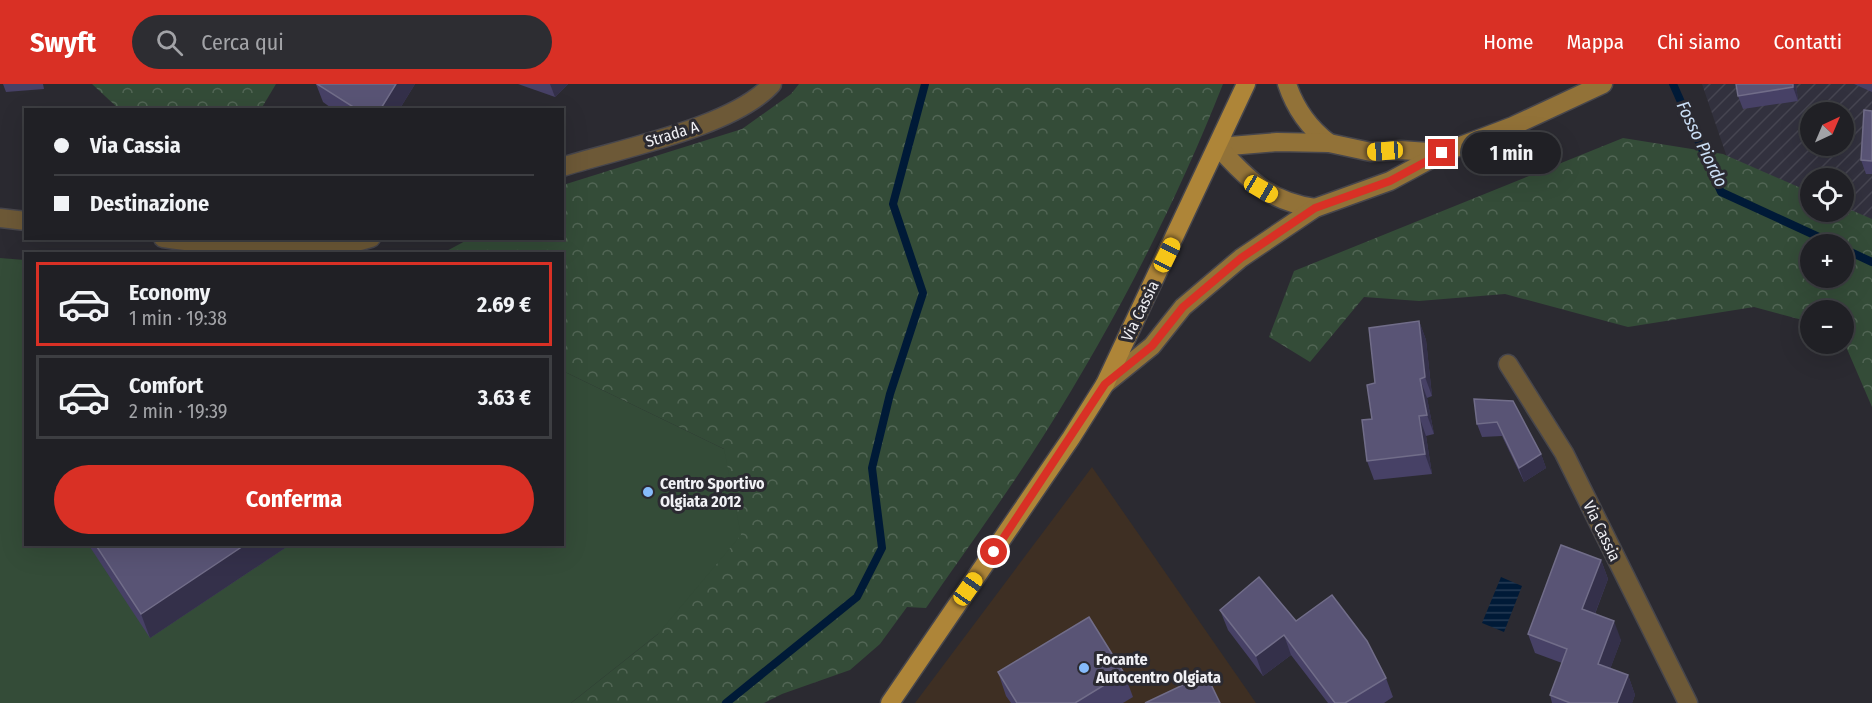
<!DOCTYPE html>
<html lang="it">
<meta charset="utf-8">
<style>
body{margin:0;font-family:"Fira Sans Condensed",sans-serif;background:#2d2d32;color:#f1f3f6;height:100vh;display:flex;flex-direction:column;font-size:22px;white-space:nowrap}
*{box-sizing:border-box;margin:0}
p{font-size:20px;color:#a2a3a7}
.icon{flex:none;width:33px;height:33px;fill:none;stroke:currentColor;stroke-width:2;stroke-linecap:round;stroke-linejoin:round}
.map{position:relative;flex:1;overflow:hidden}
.details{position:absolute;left:24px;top:168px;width:540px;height:294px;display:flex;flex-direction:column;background:#202025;border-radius:0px;box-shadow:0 6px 24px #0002,0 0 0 2px #3d3e42}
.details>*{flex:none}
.hud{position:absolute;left:24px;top:24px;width:540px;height:132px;border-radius:0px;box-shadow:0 6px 24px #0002,0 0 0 2px #3d3e42;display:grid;align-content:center;height:132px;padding:0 30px;background:#202025}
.needle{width:39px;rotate:44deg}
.fabs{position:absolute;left:1800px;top:18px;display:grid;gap:12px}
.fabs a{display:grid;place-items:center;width:54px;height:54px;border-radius:50%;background:#202025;box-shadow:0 6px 24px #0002,0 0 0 2px #3d3e42;font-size:30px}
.end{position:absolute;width:27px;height:27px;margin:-14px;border:8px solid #d93025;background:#fff;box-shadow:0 0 0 3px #fff}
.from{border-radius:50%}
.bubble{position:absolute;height:42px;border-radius:21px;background:#202025;box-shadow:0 6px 24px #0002,0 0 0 2px #3d3e42;font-size:20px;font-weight:700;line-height:42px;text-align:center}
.car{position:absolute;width:18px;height:36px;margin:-18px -9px;border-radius:8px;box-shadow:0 0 4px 2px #0007;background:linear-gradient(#f5c518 24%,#345 0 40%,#f5c518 0 76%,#345 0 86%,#f5c518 0)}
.hud b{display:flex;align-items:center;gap:21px;height:57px;font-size:22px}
.hud b+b{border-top:2px solid #3d3e42}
.hud i{width:15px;height:15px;background:#f1f3f6}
ul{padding:10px 0 0;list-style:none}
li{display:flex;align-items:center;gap:18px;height:84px;margin:0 12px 9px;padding:0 18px;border:3px solid #3d3e42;border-radius:0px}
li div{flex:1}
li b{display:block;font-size:22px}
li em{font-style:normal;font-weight:700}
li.current{border-color:#d93025}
li>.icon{width:54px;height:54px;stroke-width:1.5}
.button{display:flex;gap:12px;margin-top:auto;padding:12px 30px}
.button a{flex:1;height:69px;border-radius:36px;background:#d93025;color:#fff;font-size:24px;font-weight:700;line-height:69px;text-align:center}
header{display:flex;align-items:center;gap:36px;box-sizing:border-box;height:84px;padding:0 30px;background:#d93025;color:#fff}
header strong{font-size:28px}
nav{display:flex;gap:33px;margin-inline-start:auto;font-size:21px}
.search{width:420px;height:54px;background:#2d2d32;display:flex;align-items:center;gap:15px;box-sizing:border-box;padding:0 21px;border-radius:33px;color:#a2a3a7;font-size:22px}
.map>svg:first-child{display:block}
.commercial{fill:#3e2f23}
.industrial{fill:url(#industrial-furrows);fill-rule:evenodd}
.forest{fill:url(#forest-crowns);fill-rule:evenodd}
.park{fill:#344c38}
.water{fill:url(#water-rules)}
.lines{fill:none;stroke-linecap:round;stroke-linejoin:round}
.stream{stroke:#001a37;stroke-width:8}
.street-casing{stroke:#47464c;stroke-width:21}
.secondary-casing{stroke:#47464c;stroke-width:21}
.primary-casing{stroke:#47464c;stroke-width:21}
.street{stroke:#6d5937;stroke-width:18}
.secondary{stroke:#927238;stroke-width:18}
.primary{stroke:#ae8538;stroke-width:18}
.wall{fill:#474166}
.shaded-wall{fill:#34304a}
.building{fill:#595475;stroke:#716d89;stroke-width:1.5}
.route{stroke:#d93025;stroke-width:8}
.poi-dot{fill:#86bbfb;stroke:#2b2a31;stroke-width:2}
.labels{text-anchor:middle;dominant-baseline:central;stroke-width:6;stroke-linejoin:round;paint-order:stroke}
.street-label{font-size:16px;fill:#f1f1f5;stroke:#2b2a31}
.poi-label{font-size:16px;font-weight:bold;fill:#f1f1f5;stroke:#2b2a31;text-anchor:start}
.water-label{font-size:18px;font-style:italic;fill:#cce0f7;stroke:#2b2a31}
</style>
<header>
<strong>Swyft</strong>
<div class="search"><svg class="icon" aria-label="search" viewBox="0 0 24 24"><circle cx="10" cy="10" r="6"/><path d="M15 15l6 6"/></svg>Cerca qui</div>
<nav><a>Home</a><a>Mappa</a><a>Chi siamo</a><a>Contatti</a></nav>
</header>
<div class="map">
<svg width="1872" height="619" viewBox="0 0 1872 619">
<defs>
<pattern id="industrial-furrows" width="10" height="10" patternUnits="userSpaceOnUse" patternTransform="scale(1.5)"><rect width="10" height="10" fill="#32313e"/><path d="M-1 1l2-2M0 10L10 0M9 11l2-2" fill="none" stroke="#464551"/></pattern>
<pattern id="forest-crowns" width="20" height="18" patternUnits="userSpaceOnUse" patternTransform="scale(1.5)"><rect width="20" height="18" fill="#344c38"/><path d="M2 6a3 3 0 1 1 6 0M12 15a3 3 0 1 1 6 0" fill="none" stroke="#526655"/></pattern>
<pattern id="water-rules" width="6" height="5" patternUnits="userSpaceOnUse" patternTransform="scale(1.5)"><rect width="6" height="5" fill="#001a37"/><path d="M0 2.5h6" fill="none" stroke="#263c55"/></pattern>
</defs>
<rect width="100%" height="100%" fill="#2b2a31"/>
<!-- commercial -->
<path class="commercial" d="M1092,383L1256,619H915Z"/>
<!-- industrial -->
<path class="industrial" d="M1702,0H1872V136L1844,125V94H1810V113L1730,82ZM1810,28H1844V62H1810Z"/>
<!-- forest -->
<g class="forest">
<path d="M92,0H276L261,25L120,26Z"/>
<path d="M799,0H1223C1175,122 1114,240 1044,351C1007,410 965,467 926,524L907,523L880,560L850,586L782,610L764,619H571L658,550L724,365L563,287L562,170H441L469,155L562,154L563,101L742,45L791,10Z"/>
<path d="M1623,54L1723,70L1810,108V128H1844V123L1872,135V323L1844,258V226H1810V238L1754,223L1628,243L1505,210L1419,217L1364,213L1310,278L1269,253L1294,187ZM1810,160H1844V194H1810Z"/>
</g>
<!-- park -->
<path class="park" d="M0,174L25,176L26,460H562L563,287L724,365L741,451L658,550L571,619H0Z"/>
<!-- water -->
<path class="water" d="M1501,493L1522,502L1504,548L1482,539Z"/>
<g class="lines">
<!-- stream -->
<g class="stream">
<path d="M1673,0L1721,108L1834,160"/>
<path d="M1844,165L1872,178"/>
<path d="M726,619L857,513L882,464L872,384L890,310L923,209L893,120L925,0"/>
</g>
<defs>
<g id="street">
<path d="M562,83C619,65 734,43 772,0"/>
<path d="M0,134L26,137"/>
<path d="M163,154C232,163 302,176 371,154"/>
<path d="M1508,280L1564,369L1688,619"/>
</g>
<g id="secondary">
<path d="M1287,0C1295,24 1309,44 1329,59"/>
<path d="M1218,63L1277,58L1329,59L1371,68L1400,66L1442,69"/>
<path d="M1218,63C1249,96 1268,117 1315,124"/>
<path d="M1105,300L1152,262L1183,223L1241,174L1315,124L1390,97L1442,69L1513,42L1603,0"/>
</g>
<path id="primary" d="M890,619L1071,354L1105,300L1246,0"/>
</defs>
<!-- street casing -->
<use href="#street" class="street-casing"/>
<!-- secondary casing -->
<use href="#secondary" class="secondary-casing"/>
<!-- primary casing -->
<use href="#primary" class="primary-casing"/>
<!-- street -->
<use href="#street" class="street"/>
<!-- secondary -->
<use href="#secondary" class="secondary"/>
<!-- primary -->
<use href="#primary" class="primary"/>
</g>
<!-- wall -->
<g class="wall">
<path d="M3,0H43L44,5L6,8Z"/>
<path d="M316,0H415L399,26H334L323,18Z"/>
<path d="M518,0H568L555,13Z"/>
<path d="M1796,0L1798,17L1743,25L1738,12Z"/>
<path d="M1854,0H1872V8Z"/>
<path d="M1872,27V90H1866L1861,76Z"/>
<path d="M1419,237L1426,256L1432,312L1427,314L1434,350L1426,352L1432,390L1374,396L1367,377L1372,335Z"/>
<path d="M1513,317L1541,370L1546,384L1524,398L1502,352L1482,353L1477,340Z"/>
<path d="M88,460H291L150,554Z"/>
<path d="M1601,476L1608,495L1595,530L1621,556L1610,585L1628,591L1635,611L1632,619H1552L1550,611L1562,579L1535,569L1528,550Z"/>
<path d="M1220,526L1296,537L1386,594L1393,613L1384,619H1328L1291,571L1263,592L1228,546Z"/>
<path d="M998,588L1124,589L1133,613L1123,619H1011L1006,612Z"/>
</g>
<!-- shaded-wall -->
<g class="shaded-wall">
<path d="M396,0H415L399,26H380Z"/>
<path d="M550,0H568L555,13Z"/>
<path d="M1793,0H1796L1798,17L1793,3Z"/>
<path d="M1419,237L1426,256L1432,312L1425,293Z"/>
<path d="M1420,295L1427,314L1434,350L1427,331Z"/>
<path d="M1419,332L1426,352L1432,390L1425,370Z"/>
<path d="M1541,370L1546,384L1524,398L1519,384Z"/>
<path d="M246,460H291L150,554L141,530Z"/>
<path d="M1601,476L1608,495L1589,545L1582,525Z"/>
<path d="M1614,537L1621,556L1605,599L1598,580Z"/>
<path d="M1284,551L1291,571L1263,592L1256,572Z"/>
<path d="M1628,591L1635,611L1632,619H1617Z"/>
</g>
<!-- building -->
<g class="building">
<path d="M317,0H396L380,26H358Z"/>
<path d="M1736,0H1793V3L1738,12Z"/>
<path d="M1864,26L1872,27V77L1861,76Z"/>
<path d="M1419,237L1425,293L1420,295L1427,331L1419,332L1425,370L1367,377L1362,336L1372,335L1367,301L1375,299L1369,244Z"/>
<path d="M1474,315L1513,317L1541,370L1519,384L1497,338L1477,340Z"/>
<path d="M95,460H246L141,530Z"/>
<path d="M1561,461L1601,476L1582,525L1614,537L1598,580L1628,591L1617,619H1570L1550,611L1567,565L1528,550Z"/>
<path d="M1259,493L1296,537L1332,511L1367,557L1386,594L1345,619H1335L1284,551L1256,572L1220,526Z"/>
<path d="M1089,533L1124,589L1075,619H1017L998,588Z"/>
<path d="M1206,590L1220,619H1145Z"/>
</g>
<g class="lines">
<!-- route -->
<path class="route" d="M994,468L1105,300L1152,262L1183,223L1241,174L1315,124L1390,97L1442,69"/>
</g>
<!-- markers -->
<g class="poi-dot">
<circle cx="648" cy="408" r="6"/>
<circle cx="1084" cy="584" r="6"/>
</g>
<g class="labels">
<!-- street labels -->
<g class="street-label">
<text transform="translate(672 50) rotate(-17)">Strada A</text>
<text transform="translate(1140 227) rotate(-64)">Via Cassia</text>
<text transform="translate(1602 447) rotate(64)">Via Cassia</text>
</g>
<!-- poi labels -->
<g class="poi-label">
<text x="660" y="399">Centro Sportivo<tspan x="660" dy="18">Olgiata 2012</tspan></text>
<text x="1096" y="575">Focante<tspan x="1096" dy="18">Autocentro Olgiata</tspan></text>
</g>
<!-- water labels -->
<g class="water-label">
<text transform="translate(1702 60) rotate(64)">Fosso Piordo</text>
</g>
</g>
</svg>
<div class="fabs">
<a><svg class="needle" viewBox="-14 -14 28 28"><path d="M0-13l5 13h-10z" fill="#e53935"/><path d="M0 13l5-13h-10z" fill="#a2a3a7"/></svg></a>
<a><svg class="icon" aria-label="locate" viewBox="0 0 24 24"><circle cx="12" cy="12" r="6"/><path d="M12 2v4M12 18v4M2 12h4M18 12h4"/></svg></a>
<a>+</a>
<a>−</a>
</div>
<i class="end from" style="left:994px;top:468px"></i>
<i class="end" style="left:1442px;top:69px"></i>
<div class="bubble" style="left:1462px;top:48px;width:99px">1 min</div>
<i class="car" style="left:1385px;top:67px;rotate:266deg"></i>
<i class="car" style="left:1261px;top:105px;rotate:120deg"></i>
<i class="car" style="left:1167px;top:171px;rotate:26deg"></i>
<i class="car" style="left:968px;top:505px;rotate:35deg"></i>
<div class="hud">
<b><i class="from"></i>Via Cassia</b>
<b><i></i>Destinazione</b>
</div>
<section class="details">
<ul>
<li class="current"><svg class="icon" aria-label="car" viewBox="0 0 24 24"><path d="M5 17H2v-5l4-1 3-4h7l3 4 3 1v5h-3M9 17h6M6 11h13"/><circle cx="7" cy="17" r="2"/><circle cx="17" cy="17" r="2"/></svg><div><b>Economy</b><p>1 min · 19:38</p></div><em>2.69 €</em></li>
<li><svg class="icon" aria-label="car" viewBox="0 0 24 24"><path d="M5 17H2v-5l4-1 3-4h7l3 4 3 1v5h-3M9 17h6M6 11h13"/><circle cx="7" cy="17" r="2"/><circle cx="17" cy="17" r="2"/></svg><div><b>Comfort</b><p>2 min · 19:39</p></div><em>3.63 €</em></li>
</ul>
<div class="button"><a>Conferma</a></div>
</section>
</div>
